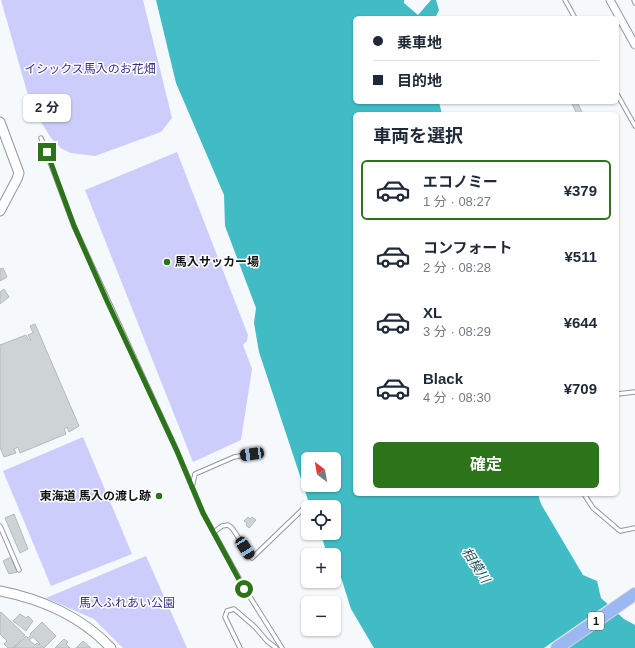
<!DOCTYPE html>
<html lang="ja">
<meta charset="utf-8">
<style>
body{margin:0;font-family:Arial,"Noto Sans JP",sans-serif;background:#f2f2f3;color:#1f2937;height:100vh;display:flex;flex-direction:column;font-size:15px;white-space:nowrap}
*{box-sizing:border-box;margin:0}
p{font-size:13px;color:#747a83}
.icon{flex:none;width:22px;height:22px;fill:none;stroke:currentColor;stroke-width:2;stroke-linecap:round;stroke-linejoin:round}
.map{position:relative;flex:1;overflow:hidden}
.details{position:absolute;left:353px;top:112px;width:266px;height:384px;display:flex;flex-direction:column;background:#fff;border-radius:6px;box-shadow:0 1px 3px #0004}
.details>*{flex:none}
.top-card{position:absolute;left:353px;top:16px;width:266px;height:88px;border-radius:6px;box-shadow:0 1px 3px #0004;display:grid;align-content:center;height:88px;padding:0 20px;background:#fff}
.needle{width:26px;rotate:329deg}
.buttons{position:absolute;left:301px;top:452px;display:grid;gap:8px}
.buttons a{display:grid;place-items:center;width:40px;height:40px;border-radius:6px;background:#fff;box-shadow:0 1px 3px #0004;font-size:20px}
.end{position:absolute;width:18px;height:18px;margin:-9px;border:5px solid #2b7419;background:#fff;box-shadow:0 0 0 2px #fff}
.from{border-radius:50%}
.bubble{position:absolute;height:28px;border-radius:6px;background:#fff;box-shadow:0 1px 3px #0004;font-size:13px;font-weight:700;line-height:28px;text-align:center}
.car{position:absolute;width:12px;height:24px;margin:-12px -6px;border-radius:5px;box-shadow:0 0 3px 1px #0007;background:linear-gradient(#222 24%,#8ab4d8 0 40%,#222 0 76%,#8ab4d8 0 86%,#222 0)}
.top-card b{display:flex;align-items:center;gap:14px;height:38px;font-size:15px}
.top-card b+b{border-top:1px solid #e0e1e3}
.top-card i{width:10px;height:10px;background:#1f2937}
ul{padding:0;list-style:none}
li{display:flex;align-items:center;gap:12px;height:60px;margin:0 8px 6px;padding:0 12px;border:2px solid transparent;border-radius:6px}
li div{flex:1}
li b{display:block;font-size:15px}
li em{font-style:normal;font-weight:700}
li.selected{border-color:#2b7419}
li>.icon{width:36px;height:36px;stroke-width:1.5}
h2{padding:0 20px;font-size:18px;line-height:48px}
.button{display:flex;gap:8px;margin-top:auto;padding:8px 20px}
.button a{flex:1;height:46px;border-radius:6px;background:#2b7419;color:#fff;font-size:16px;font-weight:700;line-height:46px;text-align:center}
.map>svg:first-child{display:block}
.green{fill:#cccdfb}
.water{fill:#41bcc5;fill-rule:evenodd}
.pier{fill:#f5f9fc}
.building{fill:#ced3d5;stroke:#b4b9bb;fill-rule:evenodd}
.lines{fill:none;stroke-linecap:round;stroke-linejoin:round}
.service-casing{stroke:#93979a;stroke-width:5.5}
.minor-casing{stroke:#93979a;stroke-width:9}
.tertiary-casing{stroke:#93979a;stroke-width:11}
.trunk-casing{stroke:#d4d5d5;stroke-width:14}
.service{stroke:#fff;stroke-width:3.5}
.minor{stroke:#fff;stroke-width:7}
.tertiary{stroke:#fff;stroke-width:9}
.trunk{stroke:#9bb8f3;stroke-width:12}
.route{stroke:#2b7419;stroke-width:5}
.poi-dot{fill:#2b7419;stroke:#fff;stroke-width:1.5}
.labels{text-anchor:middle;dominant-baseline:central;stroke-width:3;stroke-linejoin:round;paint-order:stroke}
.shield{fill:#fff;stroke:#595a5b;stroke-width:1}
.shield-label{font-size:11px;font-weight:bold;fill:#121415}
.park-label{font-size:12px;fill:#3c3086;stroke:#fff}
.poi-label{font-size:12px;font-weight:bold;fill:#121415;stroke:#fff;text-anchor:start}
.water-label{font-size:13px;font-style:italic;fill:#1b4f53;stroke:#fff}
</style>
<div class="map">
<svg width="635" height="648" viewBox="0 0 635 648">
<rect width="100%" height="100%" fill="#f5f9fc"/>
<!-- green -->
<g class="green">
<path d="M1,0H143L172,118L161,132L95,156L71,153L62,149L51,138L31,106Z"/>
<path d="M177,152L248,335L247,341L243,345L252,369L241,440L193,462L85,190Z"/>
<path d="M83,437L132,554L51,586L3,471Z"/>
<path d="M146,556L187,648H123L94,619L46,598Z"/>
</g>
<!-- water -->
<path class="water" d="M156,0H404V3L418,15L431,0H436L439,10L435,18H355V102H439L442,114H355V494H538L541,504L583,575L597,581L601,598L624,619L635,625V648H374L351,609L339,571H334V555H320L325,547L320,533H334V507H312L308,500L259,352L254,323L256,308L225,226L224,195L176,83ZM308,459H334V485H308Z"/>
<!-- pier -->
<path class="pier" d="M609,603L619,612L568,648H544Z"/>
<!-- building -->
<g class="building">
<path d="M571,102H577L583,114H577Z"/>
<path d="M3,268L7,277L0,281V269Z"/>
<path d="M4,289L9,297L0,304V292Z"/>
<path d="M35,324L79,426L69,432L67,427L64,429L66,434L20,453L18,447L14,449L16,453L4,457L0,447V345L26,335L29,340H31L28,335L33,333L30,326Z"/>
<path d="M14,514L28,549L20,553L5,518Z"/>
<path d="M248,517L250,519L252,517L256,520L249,528L246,525L247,523L244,521Z"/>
<path d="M11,557L17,572L9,574L3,561Z"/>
<path d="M1,612L25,635L13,648H8L4,644L7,641L0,634V613Z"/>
<path d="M20,614L26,618L28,616L33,621L26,631L13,621Z"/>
<path d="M42,622L56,636L44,648L42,646V648H14L26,636L28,638L31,635L30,634ZM33,637L40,644L39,645L37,643L35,645L29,640Z"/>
<path d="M64,639L68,642L66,644L70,648H55Z"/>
<path d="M83,641L91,648H76Z"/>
</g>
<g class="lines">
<defs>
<g id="service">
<path d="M565,0L575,18"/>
<path d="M634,0L635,3"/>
<path d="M617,94L635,126"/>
<path d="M41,138L74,226L177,451L203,513L245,589L282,648"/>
<path d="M617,394L635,392"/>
<path d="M192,487L195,474L234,457L252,454"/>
<path d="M584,494L593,508L620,531L635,528"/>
<path d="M0,526L19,570"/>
<path d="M214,532L222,526L228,525L232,528L252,558L304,508"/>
<path d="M240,648L225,617L227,611L234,609L255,627L267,641L276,648"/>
</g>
<path id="minor" d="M610,0L635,45"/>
<g id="tertiary">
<path d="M0,122L19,173L17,179L0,211"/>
<path d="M0,591C41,599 82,617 111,648"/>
</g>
<path id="trunk" d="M557,648L635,594"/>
</defs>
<!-- service casing -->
<use href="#service" class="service-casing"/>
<!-- minor casing -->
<use href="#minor" class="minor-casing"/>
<!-- tertiary casing -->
<use href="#tertiary" class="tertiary-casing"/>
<!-- trunk casing -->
<use href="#trunk" class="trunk-casing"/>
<!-- service -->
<use href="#service" class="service"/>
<!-- minor -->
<use href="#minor" class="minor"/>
<!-- tertiary -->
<use href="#tertiary" class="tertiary"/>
<!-- trunk -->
<use href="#trunk" class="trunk"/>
</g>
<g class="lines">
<!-- route -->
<path class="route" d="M47,152L74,226L107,301L177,451L203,513L244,589"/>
</g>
<!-- markers -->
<g class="poi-dot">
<circle cx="167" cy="262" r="4"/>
<circle cx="159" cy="496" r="4"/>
</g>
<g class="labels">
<!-- shield labels -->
<rect class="shield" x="588" y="612" width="16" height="18" rx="3"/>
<g class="shield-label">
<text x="596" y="621">1</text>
</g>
<!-- park labels -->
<g class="park-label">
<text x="90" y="69">イシックス馬入のお花畑</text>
<text x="127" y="603">馬入ふれあい公園</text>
</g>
<!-- poi labels -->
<g class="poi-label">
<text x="175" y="262">馬入サッカー場</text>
<text x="151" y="496" text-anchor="end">東海道 馬入の渡し跡</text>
</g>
<!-- water labels -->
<g class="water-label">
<text transform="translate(476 565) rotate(57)">相模川</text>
</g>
</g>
</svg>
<div class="buttons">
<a><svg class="needle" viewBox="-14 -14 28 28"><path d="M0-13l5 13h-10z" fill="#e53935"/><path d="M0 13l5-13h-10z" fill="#747a83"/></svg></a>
<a><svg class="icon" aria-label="locate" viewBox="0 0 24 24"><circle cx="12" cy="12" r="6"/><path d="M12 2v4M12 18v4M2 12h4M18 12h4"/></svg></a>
<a>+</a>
<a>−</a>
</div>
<i class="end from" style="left:244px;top:589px"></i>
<i class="end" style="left:47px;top:152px"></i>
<div class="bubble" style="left:23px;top:94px;width:48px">2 分</div>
<i class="car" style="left:252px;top:454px;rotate:262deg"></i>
<i class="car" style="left:245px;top:548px;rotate:147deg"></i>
<div class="top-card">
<b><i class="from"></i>乗車地</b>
<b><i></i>目的地</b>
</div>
<section class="details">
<h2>車両を選択</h2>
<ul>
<li class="selected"><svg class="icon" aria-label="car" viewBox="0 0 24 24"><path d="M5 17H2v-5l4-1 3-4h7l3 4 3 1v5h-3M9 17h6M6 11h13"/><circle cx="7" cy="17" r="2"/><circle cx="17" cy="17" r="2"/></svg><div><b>エコノミー</b><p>1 分 · 08:27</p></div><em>¥379</em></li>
<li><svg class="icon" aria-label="car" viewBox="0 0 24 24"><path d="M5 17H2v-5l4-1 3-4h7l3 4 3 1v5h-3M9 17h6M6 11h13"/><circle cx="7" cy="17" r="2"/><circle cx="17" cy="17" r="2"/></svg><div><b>コンフォート</b><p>2 分 · 08:28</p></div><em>¥511</em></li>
<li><svg class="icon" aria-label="car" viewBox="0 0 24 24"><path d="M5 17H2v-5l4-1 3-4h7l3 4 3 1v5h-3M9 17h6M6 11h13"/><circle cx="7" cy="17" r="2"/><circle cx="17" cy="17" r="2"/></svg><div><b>XL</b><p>3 分 · 08:29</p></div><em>¥644</em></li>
<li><svg class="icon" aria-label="car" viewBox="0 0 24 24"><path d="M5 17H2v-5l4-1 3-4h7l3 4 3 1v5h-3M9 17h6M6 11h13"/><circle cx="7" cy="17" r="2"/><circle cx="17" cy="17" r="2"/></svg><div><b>Black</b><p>4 分 · 08:30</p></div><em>¥709</em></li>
</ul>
<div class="button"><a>確定</a></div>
</section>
</div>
